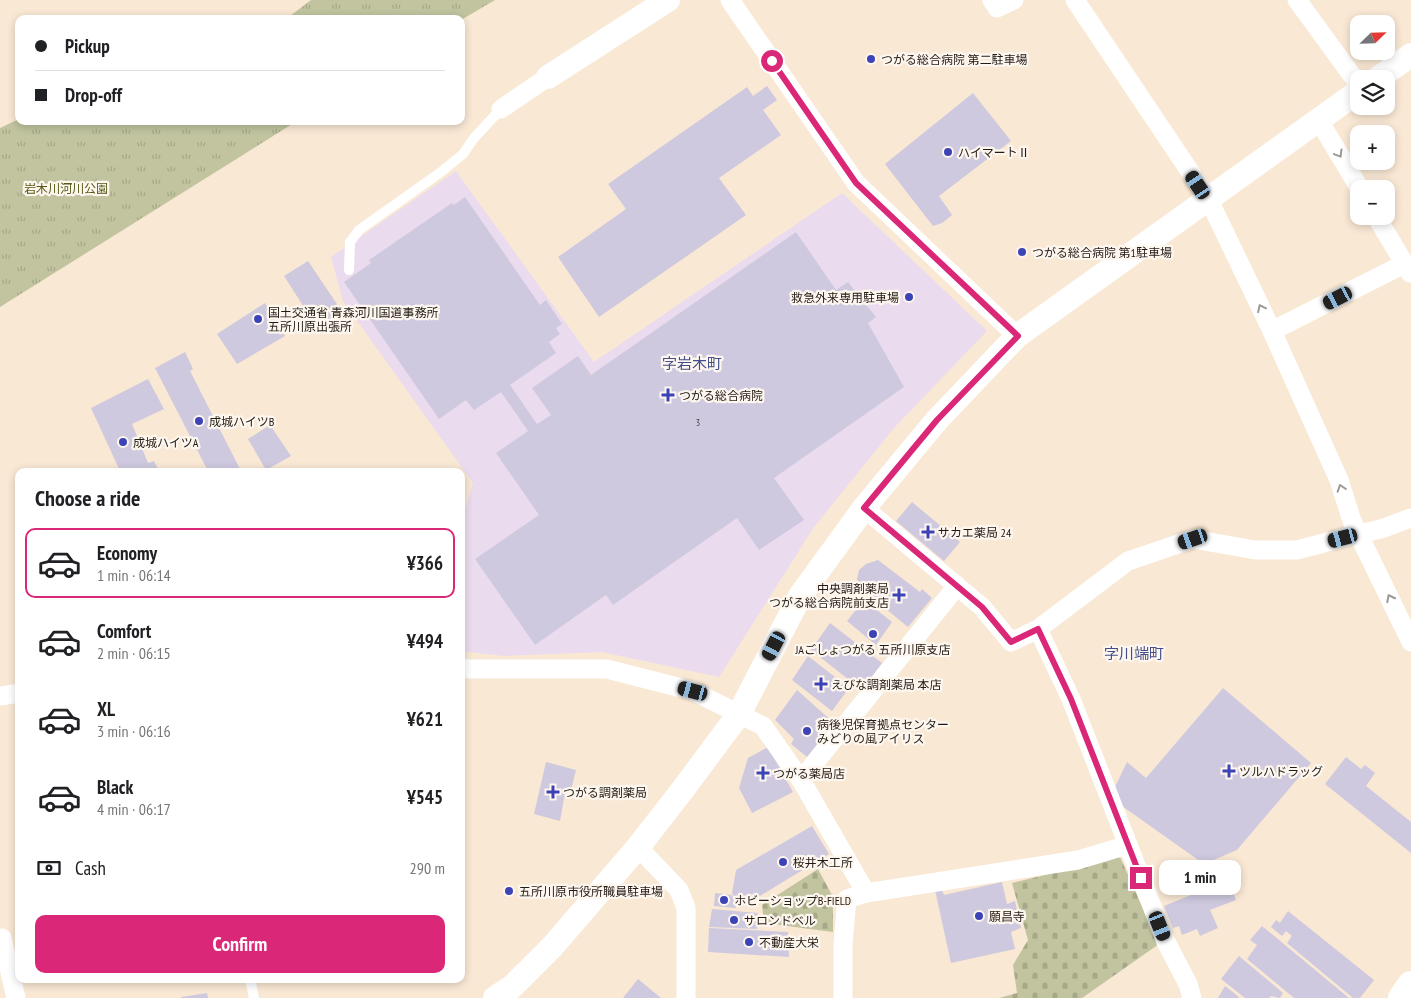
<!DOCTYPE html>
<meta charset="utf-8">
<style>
body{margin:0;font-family:"PT Sans Narrow","Noto Sans JP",sans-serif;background:#f2f2f2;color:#202124;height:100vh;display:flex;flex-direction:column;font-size:19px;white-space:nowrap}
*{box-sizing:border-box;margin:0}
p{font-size:16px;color:#757577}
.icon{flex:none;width:28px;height:28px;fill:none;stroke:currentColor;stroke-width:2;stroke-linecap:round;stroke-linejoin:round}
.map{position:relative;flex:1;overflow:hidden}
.drawer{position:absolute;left:15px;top:468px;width:450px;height:515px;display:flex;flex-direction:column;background:#fff;border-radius:10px;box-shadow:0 2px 8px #0003}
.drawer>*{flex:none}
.hud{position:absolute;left:15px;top:15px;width:450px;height:110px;border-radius:10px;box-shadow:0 2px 8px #0003;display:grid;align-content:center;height:110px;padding:0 20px;background:#fff}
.needle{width:32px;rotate:67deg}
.fabs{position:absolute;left:1350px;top:15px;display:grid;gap:10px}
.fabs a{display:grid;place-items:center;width:45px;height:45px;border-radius:10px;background:#fff;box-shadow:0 2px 8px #0003;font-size:25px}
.end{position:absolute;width:22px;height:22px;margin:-11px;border:6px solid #db2777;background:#fff;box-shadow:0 0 0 2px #fff}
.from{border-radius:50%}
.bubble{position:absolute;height:35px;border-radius:10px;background:#fff;box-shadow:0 2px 8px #0003;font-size:16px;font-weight:700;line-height:35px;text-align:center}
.car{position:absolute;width:15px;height:30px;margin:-15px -8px;border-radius:6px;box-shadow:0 0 4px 1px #0007;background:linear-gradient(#222 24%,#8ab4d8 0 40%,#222 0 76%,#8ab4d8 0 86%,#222 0)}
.hud b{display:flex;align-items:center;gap:18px;height:48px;font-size:19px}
.hud b+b{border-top:1px solid #e0e0e0}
.hud i{width:12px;height:12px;background:#202124}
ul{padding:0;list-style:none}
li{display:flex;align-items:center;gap:15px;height:70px;margin:0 10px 8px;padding:0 10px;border:2px solid transparent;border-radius:10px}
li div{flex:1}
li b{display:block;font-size:19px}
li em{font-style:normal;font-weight:700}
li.on{border-color:#db2777}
li>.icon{width:45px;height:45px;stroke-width:1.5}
h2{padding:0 20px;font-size:22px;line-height:60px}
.pay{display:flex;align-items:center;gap:12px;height:55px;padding:0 20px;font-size:19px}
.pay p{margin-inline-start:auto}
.button{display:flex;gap:10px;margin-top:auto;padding:10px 20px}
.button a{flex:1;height:58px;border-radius:10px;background:#db2777;color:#fff;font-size:20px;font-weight:700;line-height:58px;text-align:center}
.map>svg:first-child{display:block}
.medical{fill:#ebdbee}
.cemetery{fill:url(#cemetery-stones)}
.park{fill:url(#park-tufts)}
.building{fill:#cfc9df}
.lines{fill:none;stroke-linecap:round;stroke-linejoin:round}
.service{stroke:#fff;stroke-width:10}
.minor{stroke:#fff;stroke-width:19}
.tertiary{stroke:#fff;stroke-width:24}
.trunk{stroke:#fff;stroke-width:28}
.oneway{stroke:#9b9895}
.route{stroke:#db2777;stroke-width:6}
.poi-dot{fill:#3c43b7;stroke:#fef7ef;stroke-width:2}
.labels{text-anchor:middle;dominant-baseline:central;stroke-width:4.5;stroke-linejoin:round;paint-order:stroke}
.number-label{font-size:10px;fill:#4c4647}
.poi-label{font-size:12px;fill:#211b14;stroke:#fef7ef;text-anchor:start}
.park-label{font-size:12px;fill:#565918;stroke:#fef7ef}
.quarter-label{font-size:15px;fill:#434e8b;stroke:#fef7ef}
</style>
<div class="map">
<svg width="1411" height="998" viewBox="0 0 1411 998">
<defs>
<pattern id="cemetery-stones" width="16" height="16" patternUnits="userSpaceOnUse" patternTransform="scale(1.25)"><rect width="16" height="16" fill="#c1c49f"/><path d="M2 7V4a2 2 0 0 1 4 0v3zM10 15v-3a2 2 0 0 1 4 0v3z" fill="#a6a888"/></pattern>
<pattern id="park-tufts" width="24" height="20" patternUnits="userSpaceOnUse" patternTransform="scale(1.25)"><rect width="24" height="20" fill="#c1c49f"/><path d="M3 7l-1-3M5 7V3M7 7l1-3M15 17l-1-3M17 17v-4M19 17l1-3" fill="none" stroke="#a6a888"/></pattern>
</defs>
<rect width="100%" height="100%" fill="#f9e8d4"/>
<!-- medical -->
<path class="medical" d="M456,171L594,362L842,193L987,331L894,428L814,527L719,677L602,652L504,656L461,651V523L473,483L343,301L331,257Z"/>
<!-- cemetery -->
<g class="cemetery">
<path d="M1120,857L1159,944L1082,998H999L1017,993L1013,965L1028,940L1012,883Z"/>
<path d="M818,869L833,897V932L764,923L762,905Z"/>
</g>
<!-- park -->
<g class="park">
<path d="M311,0H495L461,20V19H286Z"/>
<path d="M19,119V121H297L0,307V128Z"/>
</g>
<!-- building -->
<g class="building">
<path d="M767,86L777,100L763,110L781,135L719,178L746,215L599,317L558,257L626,209L608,184L747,87L753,96Z"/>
<path d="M973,93L1011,141L939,196L952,215L942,223L933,226L885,164Z"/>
<path d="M465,197L540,305L546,300L562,324L556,328L560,334L549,342L556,353L510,385L537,424L551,415L532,388L578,356L591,375L796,232L836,290L848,282L876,317L868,323L904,387L774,478L804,520L759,550L737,518L613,605L606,595L535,645L475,559L539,515L496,453L528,431L501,392L474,410L466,400L439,419L344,282L371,263L369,260L452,203L454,205Z"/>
<path d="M308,261L343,313L318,329L284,276Z"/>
<path d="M265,303L285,336L237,364L217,334Z"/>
<path d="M185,352L193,369L190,371L241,471H208L155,368Z"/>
<path d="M148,379L164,409L132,424L148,463L154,461L159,471H120L91,408Z"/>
<path d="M270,425L291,456L266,470L248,439Z"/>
<path d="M912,502L960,542L944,561L896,521Z"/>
<path d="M878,560L920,592L922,589L932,598L908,627L858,586L857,579L859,570L866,564Z"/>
<path d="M864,600L892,622L876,645L847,621Z"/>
<path d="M830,623L882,663L862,690L811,650Z"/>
<path d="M808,656L849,688L832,711L792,680Z"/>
<path d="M1223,688L1311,763L1237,850L1204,864L1122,806L1115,787L1127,762L1146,778Z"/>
<path d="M797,690L834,723L807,757L791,744L794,739L775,720Z"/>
<path d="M768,747L793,792L752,813L739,788L748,758Z"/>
<path d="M1346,757L1361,769L1365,765L1375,773L1366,786L1411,822V853L1325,784Z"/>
<path d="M546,762L576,770L571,790L565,793L560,821L534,814Z"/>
<path d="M812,826L829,854L740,908L732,893L736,870Z"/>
<path d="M1228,880L1236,900L1210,910L1218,928L1200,936L1197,929L1182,935L1179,926L1173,928L1164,906Z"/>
<path d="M1002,882L1007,904L1015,901L1021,928L1011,932L1015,949L951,963L935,890L941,888L944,895Z"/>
<path d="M715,893L732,895L736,908L714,906Z"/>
<path d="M712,909L758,913L757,929L709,927Z"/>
<path d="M1288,911L1374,980L1360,998H1353L1287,943L1292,936L1286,931L1282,936L1271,927L1276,920L1280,923Z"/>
<path d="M1262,926L1349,998H1294L1247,959L1257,945L1250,940Z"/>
<path d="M709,928L788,932L789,957L708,952Z"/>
<path d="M1239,956L1283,993L1280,998L1271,996L1269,998H1245L1221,979Z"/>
<path d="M638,979L661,998H623Z"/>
<path d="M1225,986L1239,997L1238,998H1218Z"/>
<path d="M207,993L208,998H181V997Z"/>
</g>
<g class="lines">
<!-- service -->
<g class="service">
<path d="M349,270L350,242L359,230L441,172L463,154L474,138L501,109"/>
<path d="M250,979L254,998"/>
</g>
<!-- minor -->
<g class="minor">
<path d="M730,0L856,183L1017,336"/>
<path d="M992,0L997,8L1014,0"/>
<path d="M1075,0L1209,200L1272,331L1339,480L1352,521L1411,642"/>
<path d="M1297,0L1359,85"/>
<path d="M501,109L548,77"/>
<path d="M1318,119L1360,189"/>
<path d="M1376,216L1410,273"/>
<path d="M1272,331L1404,264"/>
<path d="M864,508L982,607L1011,642L1038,629L1128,561L1193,539L1255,550H1297L1358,534L1381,529L1411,518"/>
<path d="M1038,629L1071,699L1166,942L1188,984L1192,998"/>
<path d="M461,668L470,669H607L693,691L763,726L801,780L866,893L1078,860L1128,845"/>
<path d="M0,696L19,693"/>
<path d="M801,780L957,586"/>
<path d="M638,847L679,890L686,908V998"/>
<path d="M2,938L16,998"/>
<path d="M843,998V944L847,899L866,893"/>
</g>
<!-- tertiary -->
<g class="tertiary">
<path d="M548,77L668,0"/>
<path d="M1377,79L1411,55"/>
<path d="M495,998L513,986L552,947L638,847L681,792L739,714L800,596L864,508L937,420L1017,336L1359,91"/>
</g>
<!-- trunk -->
<path class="trunk" d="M1402,998L1411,985"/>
</g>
<!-- one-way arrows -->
<defs><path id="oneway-chevron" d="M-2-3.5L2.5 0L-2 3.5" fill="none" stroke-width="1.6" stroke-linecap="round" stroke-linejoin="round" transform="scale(1.25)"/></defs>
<g class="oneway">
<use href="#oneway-chevron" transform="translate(1339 154) rotate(59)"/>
<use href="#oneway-chevron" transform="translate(1261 308) rotate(-116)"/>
<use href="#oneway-chevron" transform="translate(1341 488) rotate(-108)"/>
<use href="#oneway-chevron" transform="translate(1390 598) rotate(-117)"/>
</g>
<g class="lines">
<!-- route -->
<path class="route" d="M772,61L856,183L1018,336L937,420L864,508L982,607L1011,642L1038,629L1071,699L1141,878"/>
</g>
<!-- markers -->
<g class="poi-dot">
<circle cx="871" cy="59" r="5"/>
<circle cx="948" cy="152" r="5"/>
<circle cx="1022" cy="252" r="5"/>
<circle cx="909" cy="297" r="5"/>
<circle cx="258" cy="319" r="5"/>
<path d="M665.5 387.5h5v5h5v5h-5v5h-5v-5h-5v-5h5z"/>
<circle cx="199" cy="421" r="5"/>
<circle cx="123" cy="442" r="5"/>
<path d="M925.5 524.5h5v5h5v5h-5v5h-5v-5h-5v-5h5z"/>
<path d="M896.5 587.5h5v5h5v5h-5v5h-5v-5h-5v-5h5z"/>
<circle cx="873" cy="634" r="5"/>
<path d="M818.5 676.5h5v5h5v5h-5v5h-5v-5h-5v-5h5z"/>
<circle cx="807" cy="731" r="5"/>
<path d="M1226.5 763.5h5v5h5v5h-5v5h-5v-5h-5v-5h5z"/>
<path d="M760.5 765.5h5v5h5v5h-5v5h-5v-5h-5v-5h5z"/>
<path d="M550.5 784.5h5v5h5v5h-5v5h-5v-5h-5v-5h5z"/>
<circle cx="783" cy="862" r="5"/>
<circle cx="509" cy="891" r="5"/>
<circle cx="724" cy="900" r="5"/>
<circle cx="979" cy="916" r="5"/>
<circle cx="734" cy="920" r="5"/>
<circle cx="749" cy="942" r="5"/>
</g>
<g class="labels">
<!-- number labels -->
<g class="number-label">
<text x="698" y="422">3</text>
</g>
<!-- poi labels -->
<g class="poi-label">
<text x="881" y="59">つがる総合病院 第二駐車場</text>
<text x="958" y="152">ハイマートⅡ</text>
<text x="1032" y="252">つがる総合病院 第1駐車場</text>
<text x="899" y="297" text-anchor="end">救急外来専用駐車場</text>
<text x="268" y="312">国土交通省 青森河川国道事務所<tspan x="268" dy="14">五所川原出張所</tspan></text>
<text x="679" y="395">つがる総合病院</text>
<text x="209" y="421">成城ハイツB</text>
<text x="133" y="442">成城ハイツA</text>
<text x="938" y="532">サカエ薬局 24</text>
<text x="889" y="588" text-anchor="end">中央調剤薬局<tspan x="889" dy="14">つがる総合病院前支店</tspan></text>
<text x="873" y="649" text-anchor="middle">JAごしょつがる 五所川原支店</text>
<text x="831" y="684">えびな調剤薬局 本店</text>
<text x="817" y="724">病後児保育拠点センター<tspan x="817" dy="14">みどりの風アイリス</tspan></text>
<text x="1239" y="771">ツルハドラッグ</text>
<text x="773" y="773">つがる薬局店</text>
<text x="563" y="792">つがる調剤薬局</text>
<text x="793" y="862">桜井木工所</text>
<text x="519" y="891">五所川原市役所職員駐車場</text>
<text x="734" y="900">ホビーショップB-FIELD</text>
<text x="989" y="916">願昌寺</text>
<text x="744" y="920">サロンドベル</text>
<text x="759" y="942">不動産大栄</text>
</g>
<!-- park labels -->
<g class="park-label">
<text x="66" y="188">岩木川河川公園</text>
</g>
<!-- quarter labels -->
<g class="quarter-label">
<text x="692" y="363">字岩木町</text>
<text x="1134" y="653">字川端町</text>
</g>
</g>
</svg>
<div class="fabs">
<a><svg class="needle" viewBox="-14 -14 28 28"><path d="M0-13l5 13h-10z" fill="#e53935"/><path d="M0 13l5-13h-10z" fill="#757577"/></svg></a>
<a><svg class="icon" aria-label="layers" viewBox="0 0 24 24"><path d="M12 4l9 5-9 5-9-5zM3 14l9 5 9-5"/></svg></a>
<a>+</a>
<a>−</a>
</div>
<i class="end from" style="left:772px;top:61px"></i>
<i class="end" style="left:1141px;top:878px"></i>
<div class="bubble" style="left:1159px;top:860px;width:82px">1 min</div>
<i class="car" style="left:1198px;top:185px;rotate:326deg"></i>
<i class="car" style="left:1338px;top:298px;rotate:243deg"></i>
<i class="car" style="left:1343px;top:538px;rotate:255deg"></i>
<i class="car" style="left:1193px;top:539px;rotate:251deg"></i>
<i class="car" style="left:774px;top:646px;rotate:208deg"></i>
<i class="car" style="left:693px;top:691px;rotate:285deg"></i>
<i class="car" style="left:1160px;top:926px;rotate:158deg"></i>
<div class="hud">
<b><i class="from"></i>Pickup</b>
<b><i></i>Drop-off</b>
</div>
<section class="drawer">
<h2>Choose a ride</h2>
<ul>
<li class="on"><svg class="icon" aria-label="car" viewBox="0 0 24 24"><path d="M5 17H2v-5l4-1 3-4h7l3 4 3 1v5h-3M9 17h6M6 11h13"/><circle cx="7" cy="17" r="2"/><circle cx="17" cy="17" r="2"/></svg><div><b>Economy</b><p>1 min · 06:14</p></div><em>¥366</em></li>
<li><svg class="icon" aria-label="car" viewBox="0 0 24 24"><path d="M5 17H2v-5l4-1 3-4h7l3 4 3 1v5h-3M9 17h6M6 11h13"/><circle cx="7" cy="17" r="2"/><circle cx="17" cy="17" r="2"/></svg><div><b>Comfort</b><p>2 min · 06:15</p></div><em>¥494</em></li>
<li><svg class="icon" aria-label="car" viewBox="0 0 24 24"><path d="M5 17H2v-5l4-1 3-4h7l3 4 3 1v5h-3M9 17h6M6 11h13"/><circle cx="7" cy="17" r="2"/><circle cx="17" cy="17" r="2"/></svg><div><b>XL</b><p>3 min · 06:16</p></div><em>¥621</em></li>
<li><svg class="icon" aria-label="car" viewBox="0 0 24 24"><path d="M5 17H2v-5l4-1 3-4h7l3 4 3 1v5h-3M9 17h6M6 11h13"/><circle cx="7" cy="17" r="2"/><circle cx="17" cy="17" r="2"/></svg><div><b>Black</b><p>4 min · 06:17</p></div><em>¥545</em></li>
</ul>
<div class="pay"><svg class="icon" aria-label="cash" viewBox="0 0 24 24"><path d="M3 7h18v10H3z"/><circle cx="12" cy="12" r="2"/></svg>Cash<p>290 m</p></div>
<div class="button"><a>Confirm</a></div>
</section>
</div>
